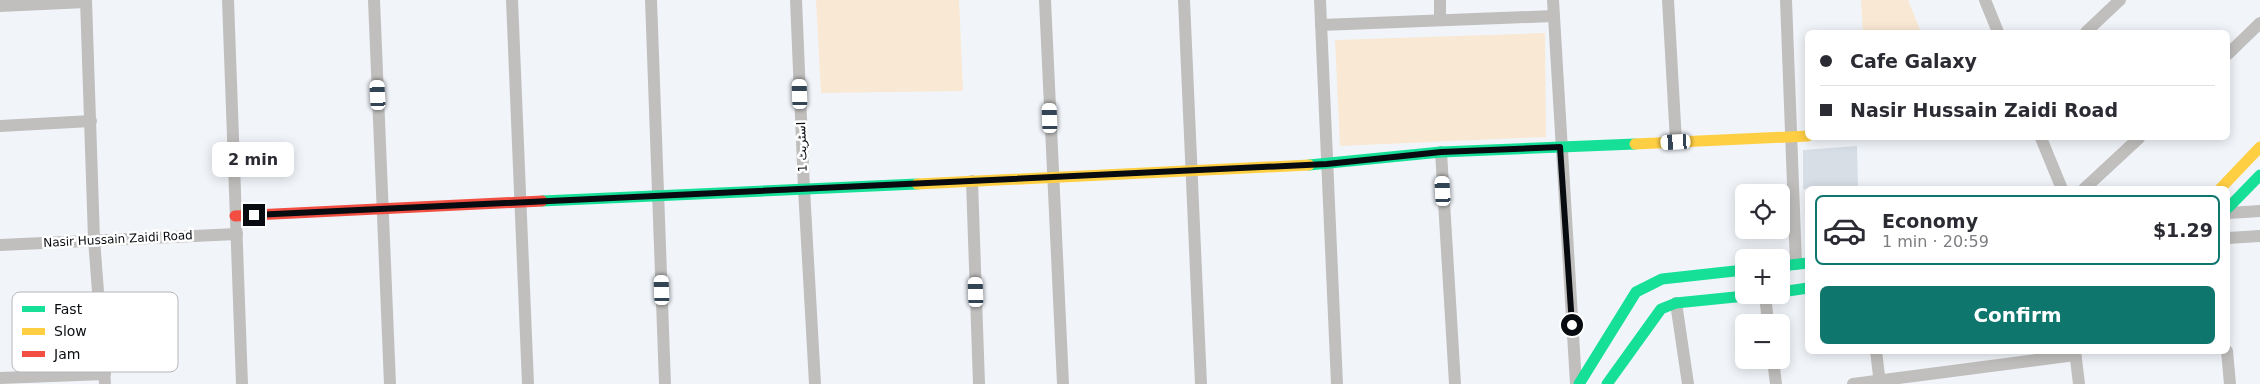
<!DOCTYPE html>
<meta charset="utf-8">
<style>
body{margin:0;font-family:"DejaVu Sans",Cairo,sans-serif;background:#f2f2f3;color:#2b2b33;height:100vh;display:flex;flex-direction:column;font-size:19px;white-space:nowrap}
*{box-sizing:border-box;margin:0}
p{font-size:16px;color:#7c7c81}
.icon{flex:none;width:28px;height:28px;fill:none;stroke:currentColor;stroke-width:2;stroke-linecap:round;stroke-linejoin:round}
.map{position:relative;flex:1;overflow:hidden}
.side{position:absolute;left:1805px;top:186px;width:425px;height:168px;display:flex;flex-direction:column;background:#fff;border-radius:8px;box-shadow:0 2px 12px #0003}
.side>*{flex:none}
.guide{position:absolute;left:1805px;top:30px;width:425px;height:110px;border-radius:8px;box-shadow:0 2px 12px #0003;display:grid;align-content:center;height:110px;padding:0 15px;background:#fff}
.tools{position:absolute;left:1735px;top:184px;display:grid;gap:10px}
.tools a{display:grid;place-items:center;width:55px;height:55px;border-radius:8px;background:#fff;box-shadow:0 2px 12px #0003;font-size:25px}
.end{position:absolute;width:22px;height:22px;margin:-11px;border:6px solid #080c10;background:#fff;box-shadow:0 0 0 2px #fff}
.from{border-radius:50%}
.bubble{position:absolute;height:35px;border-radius:8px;background:#fff;box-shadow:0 2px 12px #0003;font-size:16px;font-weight:700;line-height:35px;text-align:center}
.car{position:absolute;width:15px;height:30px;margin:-15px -8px;border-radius:6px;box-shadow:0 0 4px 1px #0007;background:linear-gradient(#fff 24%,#345 0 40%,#fff 0 76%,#345 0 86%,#fff 0)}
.guide b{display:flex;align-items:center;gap:18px;height:48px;font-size:19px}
.guide b+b{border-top:1px solid #e1e1e2}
.guide i{width:12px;height:12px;background:#2b2b33}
ul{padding:9px 0 0;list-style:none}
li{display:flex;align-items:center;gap:15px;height:70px;margin:0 10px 8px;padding:0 5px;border:2px solid #e1e1e2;border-radius:8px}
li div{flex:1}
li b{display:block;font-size:19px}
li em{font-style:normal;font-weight:700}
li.selected{border-color:#0f766e}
li>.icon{width:45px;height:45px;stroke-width:1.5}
.action{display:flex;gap:10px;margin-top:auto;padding:10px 15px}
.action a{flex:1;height:58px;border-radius:8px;background:#0f766e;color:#fff;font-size:20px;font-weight:700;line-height:58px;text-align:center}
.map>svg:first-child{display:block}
.green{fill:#f9e8d4}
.building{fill:#d7dee5}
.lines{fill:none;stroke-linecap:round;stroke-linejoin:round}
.street{stroke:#c0bfbe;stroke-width:12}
.fast{stroke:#16e098;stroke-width:11}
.slow{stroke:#ffcf43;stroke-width:11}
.jam{stroke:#f24e42;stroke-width:11}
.route{stroke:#080c10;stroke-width:6}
.labels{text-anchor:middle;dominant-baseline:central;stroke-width:5;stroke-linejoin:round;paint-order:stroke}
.street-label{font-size:12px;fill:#080c10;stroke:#fff}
.key{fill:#fff;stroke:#b5b6b7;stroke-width:1}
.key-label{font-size:14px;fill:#080c10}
</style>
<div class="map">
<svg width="2260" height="384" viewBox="0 0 2260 384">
<rect width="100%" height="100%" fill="#f1f5fa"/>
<!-- green -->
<g class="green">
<path d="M816,0H959L963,91L821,93Z"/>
<path d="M1861,0H1908L1921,32H1863Z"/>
<path d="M1545,33L1546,137L1340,146L1335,40Z"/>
</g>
<!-- building -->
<path class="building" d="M1857,146L1858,189H1803V150Z"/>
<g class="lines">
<!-- street -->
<g class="street">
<path d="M86,0L94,239L105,384"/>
<path d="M228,0L242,384"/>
<path d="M374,0L390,384"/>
<path d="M512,0L528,384"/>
<path d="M651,0L665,384"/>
<path d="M796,0L804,189L815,384"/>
<path d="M1045,0L1063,384"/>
<path d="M1184,0L1201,384"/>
<path d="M1320,0L1337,384"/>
<path d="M1440,0V20"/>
<path d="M1553,0L1576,384"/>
<path d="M1668,0L1676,142"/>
<path d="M1786,0L1796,264"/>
<path d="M1985,0L1998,32"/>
<path d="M0,6L86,2"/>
<path d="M1321,25L1554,16"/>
<path d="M2086,32L2120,0"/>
<path d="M2228,54L2260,23"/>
<path d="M0,126L91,121"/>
<path d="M2041,138L2062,189"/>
<path d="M1441,152L1455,384"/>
<path d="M972,181L979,384"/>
<path d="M2084,189L2139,138"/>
<path d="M2228,213L2260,211"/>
<path d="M2228,238L2260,236"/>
<path d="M0,245L237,234"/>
<path d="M1765,295L1768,322"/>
<path d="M1676,303L1688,384"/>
<path d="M1876,351L1880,384"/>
<path d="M2075,351L2079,384"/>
<path d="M2227,351L2230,384"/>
<path d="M1773,360L1776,384"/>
<path d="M0,378L105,374"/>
<path d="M1853,384L2075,355"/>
</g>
<!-- fast -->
<g class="fast">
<path d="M1309,165L1441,152L1635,144"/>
<path d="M542,201L917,184"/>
<path d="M2228,208L2260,175"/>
<path d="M1781,266L1808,263"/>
<path d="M1781,292L1808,288"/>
<path d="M1579,384L1636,292L1662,279L1744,270"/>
<path d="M1607,384L1661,309L1676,303L1755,295"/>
</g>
<!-- slow -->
<g class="slow">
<path d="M1635,144L1808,136"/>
<path d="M917,184L1309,165"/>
<path d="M2220,189L2260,147"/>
</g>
<!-- jam -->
<path class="jam" d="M235,216L542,201"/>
</g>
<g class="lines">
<!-- route -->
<path class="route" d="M254,215L1327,164L1441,152L1560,147L1572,325"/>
</g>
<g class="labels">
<!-- street labels -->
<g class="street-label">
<text transform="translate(802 147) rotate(-92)">اسٹریٹ 1</text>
<text transform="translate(118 239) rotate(-3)">Nasir Hussain Zaidi Road</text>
</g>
</g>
<!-- legend -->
<rect x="12" y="292" width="166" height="80" rx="8" class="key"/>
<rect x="22" y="306" width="23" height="6" fill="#16e098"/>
<rect x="22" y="328" width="23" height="7" fill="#ffcf43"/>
<rect x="22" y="351" width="23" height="6" fill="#f24e42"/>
<g class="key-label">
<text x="54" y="314">Fast</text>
<text x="54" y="336">Slow</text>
<text x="54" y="359">Jam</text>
</g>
</svg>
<div class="tools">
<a><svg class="icon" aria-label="locate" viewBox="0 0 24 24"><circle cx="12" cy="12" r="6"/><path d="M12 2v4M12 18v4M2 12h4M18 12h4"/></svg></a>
<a>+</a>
<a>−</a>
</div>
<i class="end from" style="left:1572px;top:325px"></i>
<i class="end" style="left:254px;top:215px"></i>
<div class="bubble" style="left:212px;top:142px;width:82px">2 min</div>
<i class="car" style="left:800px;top:94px;rotate:358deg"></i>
<i class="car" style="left:378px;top:95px;rotate:357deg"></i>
<i class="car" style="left:1050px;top:118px;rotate:358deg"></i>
<i class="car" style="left:1676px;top:142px;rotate:267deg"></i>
<i class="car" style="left:1443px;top:191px;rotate:357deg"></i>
<i class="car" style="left:662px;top:290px;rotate:358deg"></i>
<i class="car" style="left:976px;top:292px;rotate:358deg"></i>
<div class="guide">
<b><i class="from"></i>Cafe Galaxy</b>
<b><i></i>Nasir Hussain Zaidi Road</b>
</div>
<section class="side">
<ul>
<li class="selected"><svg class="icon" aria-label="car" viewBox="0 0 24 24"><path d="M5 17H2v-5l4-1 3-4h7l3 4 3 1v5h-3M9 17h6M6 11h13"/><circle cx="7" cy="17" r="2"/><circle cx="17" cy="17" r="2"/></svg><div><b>Economy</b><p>1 min · 20:59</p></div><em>$1.29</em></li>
</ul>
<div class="action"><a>Confirm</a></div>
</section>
</div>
